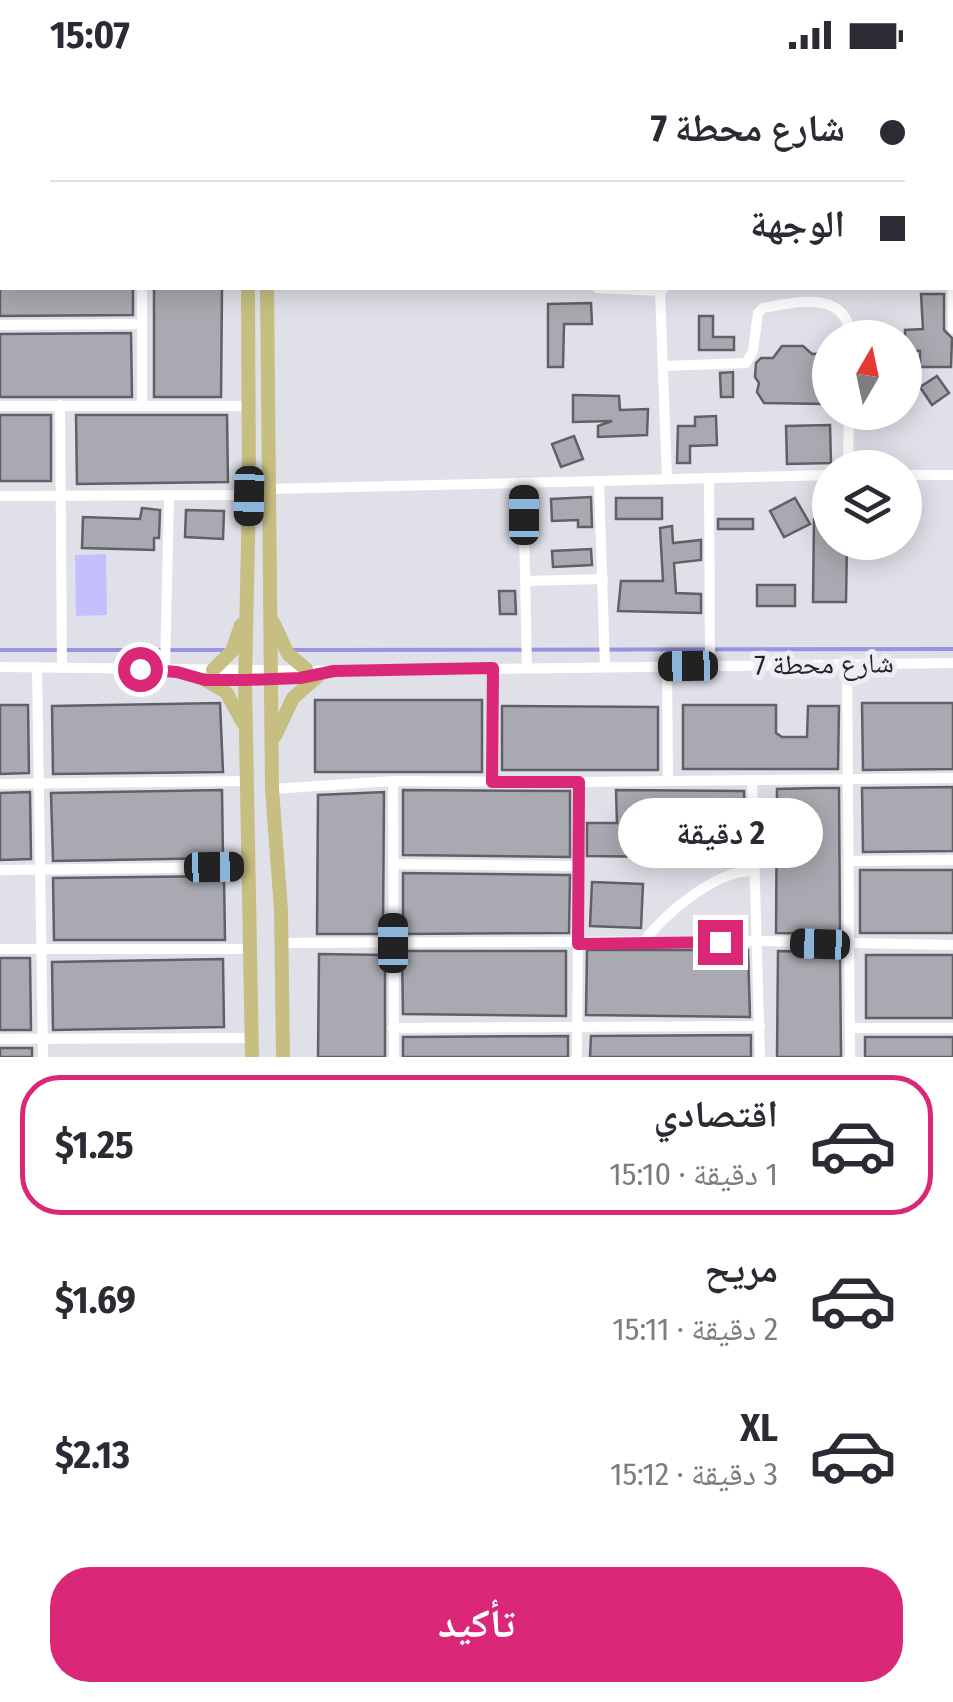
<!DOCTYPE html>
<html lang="ar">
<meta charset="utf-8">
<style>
body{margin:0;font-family:"Fira Sans Condensed","Noto Naskh Arabic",sans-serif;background:#f7f7f7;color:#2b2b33;direction:rtl;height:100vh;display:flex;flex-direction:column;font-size:38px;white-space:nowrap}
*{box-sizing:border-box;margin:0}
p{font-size:32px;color:#7c7c81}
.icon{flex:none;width:55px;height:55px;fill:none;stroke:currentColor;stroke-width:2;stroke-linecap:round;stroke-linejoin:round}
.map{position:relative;height:987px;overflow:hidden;direction:ltr}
.side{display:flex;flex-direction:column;background:#fff;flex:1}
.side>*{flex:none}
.guide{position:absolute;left:0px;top:0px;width:955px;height:220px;box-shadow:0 5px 25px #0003;direction:rtl;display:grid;align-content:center;height:220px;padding:0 50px;background:#fff}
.needle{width:65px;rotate:9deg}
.buttons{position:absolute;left:812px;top:250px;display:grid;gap:20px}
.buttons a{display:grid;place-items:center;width:110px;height:110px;border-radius:50%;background:#fff;box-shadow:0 5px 25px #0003;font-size:50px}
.end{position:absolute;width:45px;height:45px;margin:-22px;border:12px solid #db2777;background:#fff;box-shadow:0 0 0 5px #fff}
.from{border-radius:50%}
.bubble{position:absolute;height:70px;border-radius:35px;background:#fff;box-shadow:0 5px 25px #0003;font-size:32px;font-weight:700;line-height:70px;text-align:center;direction:rtl}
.car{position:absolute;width:30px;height:60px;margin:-30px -15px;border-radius:12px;box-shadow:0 0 8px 2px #0007;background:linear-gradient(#222 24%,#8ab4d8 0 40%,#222 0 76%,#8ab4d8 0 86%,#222 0)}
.guide b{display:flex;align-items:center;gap:35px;height:95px;font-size:38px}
.guide b+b{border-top:2px solid #e1e1e2}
.guide i{width:25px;height:25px;background:#2b2b33}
ul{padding:18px 0 0;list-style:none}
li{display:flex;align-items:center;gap:30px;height:140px;margin:0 20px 15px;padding:0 30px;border:5px solid transparent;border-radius:40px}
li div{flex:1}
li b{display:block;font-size:38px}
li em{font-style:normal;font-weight:700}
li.current{border-color:#db2777}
li>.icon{width:90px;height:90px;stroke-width:1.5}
.button{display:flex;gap:20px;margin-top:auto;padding:20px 50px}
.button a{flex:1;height:115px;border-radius:40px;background:#db2777;color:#fff;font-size:40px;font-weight:700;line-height:115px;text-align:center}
.status{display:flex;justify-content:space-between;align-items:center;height:70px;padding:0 50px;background:#fff;direction:ltr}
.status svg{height:28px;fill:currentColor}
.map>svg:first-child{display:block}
.green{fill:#c3c0fd}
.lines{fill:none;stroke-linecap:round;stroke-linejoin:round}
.stream{stroke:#9893e3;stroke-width:4}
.building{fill:#a9a9b1;stroke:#606067;stroke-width:2.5}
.minor{stroke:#fff;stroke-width:10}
.major{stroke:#c7bf82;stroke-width:14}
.route{stroke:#db2777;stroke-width:12}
.labels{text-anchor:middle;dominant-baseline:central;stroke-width:10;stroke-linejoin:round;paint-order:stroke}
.street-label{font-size:28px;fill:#252528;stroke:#ededf6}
</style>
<div class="status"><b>15:07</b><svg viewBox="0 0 49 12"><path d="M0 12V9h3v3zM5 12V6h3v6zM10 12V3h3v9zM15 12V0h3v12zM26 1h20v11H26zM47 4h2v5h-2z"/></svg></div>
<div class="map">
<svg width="953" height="987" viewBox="0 0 953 987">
<rect width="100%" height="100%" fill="#e0e0e9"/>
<!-- green -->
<path class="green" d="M106,484L107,545L76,546L75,485Z"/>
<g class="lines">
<!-- stream -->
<g class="stream">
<path d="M0,580H225"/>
<path d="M290,580L953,579"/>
</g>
</g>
<!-- building -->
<g class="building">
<path d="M0,218H133V245L0,246Z"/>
<path d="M154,218H222L221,327H154Z"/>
<path d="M921,224H944V260L952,268L951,297H920V281H905V260L923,259Z"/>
<path d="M591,233L592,254H564L563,297H548V234Z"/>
<path d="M699,246H713V267H734V280H699Z"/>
<path d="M131,263L132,327H0V264Z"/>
<path d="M782,276H803L812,284L826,283L830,286V331L826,334L764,333L757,322L759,313L755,307L756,293L761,288H773Z"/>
<path d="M733,302V327H721L720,303Z"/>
<path d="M937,306L949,323L932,335L920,317Z"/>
<path d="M573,325L619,326L620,340L648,339L647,365L598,367V356L612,351L573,352Z"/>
<rect x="0" y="345" width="51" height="66"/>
<path d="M76,345H227L228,412L77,414Z"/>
<path d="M716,346L717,375L690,376V393H677L678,356H695V347Z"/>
<path d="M830,355L831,393L787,394L786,356Z"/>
<path d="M574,366L583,389L561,397L552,374Z"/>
<path d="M591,427L592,457H578V450L552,451L551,429Z"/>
<rect x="616" y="428" width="46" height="21"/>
<path d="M795,428L810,454L784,467L770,441Z"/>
<path d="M142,438L160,440L159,468H154V480L82,478L83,447L140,449Z"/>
<path d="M186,440L224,441L223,469L185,467Z"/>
<rect x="718" y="449" width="35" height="10"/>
<path d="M814,449H830V472H847L846,532H813Z"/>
<path d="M672,456L673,473L701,470V490L674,493L676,523L701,524V543L618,541L621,511H663L660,458Z"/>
<path d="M591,479L592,495L553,497L552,481Z"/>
<rect x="757" y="515" width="38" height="21"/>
<path d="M499,521H515L516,544H500Z"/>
<rect x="315" y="630" width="167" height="72"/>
<path d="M220,633L223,702L53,704L52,636Z"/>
<path d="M862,633H953V699L863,700Z"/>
<path d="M0,635H28L29,703L0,704Z"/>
<path d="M683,635H776V663L782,667H807L808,636H839L838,699H683Z"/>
<path d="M502,636L658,637V700H502Z"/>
<path d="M953,717V781L863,782L862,718Z"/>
<path d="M818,718H839L840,864L776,863L777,719Z"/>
<path d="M222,720L223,788L53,791L51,723Z"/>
<path d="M403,720L570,721V787L403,785Z"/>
<path d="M616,720L744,721L746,788L587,786V753H617Z"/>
<path d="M30,722L31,789L0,790V723Z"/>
<path d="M384,722L383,864H317L318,725Z"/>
<rect x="860" y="800" width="93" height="63"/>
<path d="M403,803L570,805L569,863L403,864Z"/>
<path d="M224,806L225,870H54L53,808Z"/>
<path d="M592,812L643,814L641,858L590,856Z"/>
<path d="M587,880H748L750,947L586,945Z"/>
<path d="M402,881H566V946L403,944Z"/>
<path d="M778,881L840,882L841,987H777Z"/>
<path d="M319,884L385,885V987H318Z"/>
<rect x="866" y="885" width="87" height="63"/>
<path d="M0,888H30L31,960H0Z"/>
<path d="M223,889L224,957L53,960L52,892Z"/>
<path d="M751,965V987H590L591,966Z"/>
<path d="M568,966V987H403V967Z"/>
<rect x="865" y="967" width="88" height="20"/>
<rect x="0" y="978" width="32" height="9"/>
</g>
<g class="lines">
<!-- minor -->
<g class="minor">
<path d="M139,0V2"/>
<path d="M545,2L546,0"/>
<path d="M757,2V0"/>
<path d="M0,12H2"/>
<path d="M952,85H953"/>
<path d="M0,93H2"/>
<path d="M0,176H2"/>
<path d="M952,203L953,259"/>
<path d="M597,218L660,221L664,218"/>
<path d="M660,221L667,409"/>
<path d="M0,255L142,254"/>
<path d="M663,296L746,293L753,281L758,243L763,238C795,232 849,219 850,268"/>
<path d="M60,335L62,598"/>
<path d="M142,335V218"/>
<path d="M0,336H249"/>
<path d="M848,398L849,342"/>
<path d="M905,405H953"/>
<path d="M709,408L710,596"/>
<path d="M523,412L527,598"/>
<path d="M269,419L599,411"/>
<path d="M0,426L249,425"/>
<path d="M525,511L603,509"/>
<path d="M847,594L850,987"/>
<path d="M667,596L668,710"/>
<path d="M0,597L335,601L953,593"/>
<path d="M37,597L43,987"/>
<path d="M605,597L599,411L830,405"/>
<path d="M165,600L169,426"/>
<path d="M206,610H270L319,605"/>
<path d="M393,711L394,987"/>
<path d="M752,711L760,987"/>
<path d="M492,712L493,598"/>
<path d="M0,714L247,711"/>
<path d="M272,719L393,711L579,712L953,708"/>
<path d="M849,791L953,790"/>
<path d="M393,794L578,796"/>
<path d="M0,800L249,797"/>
<path d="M283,873L759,871L953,875"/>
<path d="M642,874C664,844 715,801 752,801"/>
<path d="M0,879H251"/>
<path d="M393,958L760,956"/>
<path d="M850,958H953"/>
<path d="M0,969L252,968"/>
<path d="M577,987L579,712"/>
</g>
<!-- major -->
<g class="major">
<path d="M250,0V2"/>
<path d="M265,0V2"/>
<path d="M248,218L249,425L245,611L252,987"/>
<path d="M267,218L272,719L281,840L283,987"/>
<path d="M273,552L288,584L306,599"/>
<path d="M213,600L232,581L241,555"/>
<path d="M205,610L226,622L243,653"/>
<path d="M275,666L293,628L318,606"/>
</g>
</g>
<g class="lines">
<!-- route -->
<path class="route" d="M140,599L177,602L205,610H245L300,608L334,601L493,598L492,712H579L578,874L720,872"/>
</g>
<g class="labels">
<!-- street labels -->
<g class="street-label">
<text transform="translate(824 594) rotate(-1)">شارع محطة 7</text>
</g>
</g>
</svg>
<div class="buttons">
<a><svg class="needle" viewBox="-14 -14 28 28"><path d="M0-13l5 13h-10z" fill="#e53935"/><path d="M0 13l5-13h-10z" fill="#7c7c81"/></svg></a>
<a><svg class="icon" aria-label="layers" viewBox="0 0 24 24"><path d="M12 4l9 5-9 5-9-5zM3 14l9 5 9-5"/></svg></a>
</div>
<i class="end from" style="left:140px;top:599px"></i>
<i class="end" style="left:720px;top:872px"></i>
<div class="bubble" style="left:618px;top:728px;width:205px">2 دقيقة</div>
<i class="car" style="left:249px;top:426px;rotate:181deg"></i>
<i class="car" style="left:524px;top:445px;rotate:0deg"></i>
<i class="car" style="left:688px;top:596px;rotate:269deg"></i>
<i class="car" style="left:214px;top:797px;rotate:89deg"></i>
<i class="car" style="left:393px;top:873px;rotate:0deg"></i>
<i class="car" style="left:820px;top:874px;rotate:272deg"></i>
<div class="guide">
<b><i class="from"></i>شارع محطة 7</b>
<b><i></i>الوجهة</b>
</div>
</div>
<section class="side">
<ul>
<li class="current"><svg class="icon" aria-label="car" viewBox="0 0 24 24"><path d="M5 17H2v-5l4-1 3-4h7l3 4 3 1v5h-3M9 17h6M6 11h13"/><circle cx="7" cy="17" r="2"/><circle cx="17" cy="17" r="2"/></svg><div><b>اقتصادي</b><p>1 دقيقة · 15:10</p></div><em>$1.25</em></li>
<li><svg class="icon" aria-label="car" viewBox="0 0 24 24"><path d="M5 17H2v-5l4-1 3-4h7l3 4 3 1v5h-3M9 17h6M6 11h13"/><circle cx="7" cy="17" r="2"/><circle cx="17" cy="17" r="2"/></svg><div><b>مريح</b><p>2 دقيقة · 15:11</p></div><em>$1.69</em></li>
<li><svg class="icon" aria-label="car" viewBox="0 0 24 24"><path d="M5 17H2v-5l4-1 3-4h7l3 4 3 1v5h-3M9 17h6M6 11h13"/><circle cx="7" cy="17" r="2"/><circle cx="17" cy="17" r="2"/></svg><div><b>XL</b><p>3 دقيقة · 15:12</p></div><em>$2.13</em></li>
</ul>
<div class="button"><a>تأكيد</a></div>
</section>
